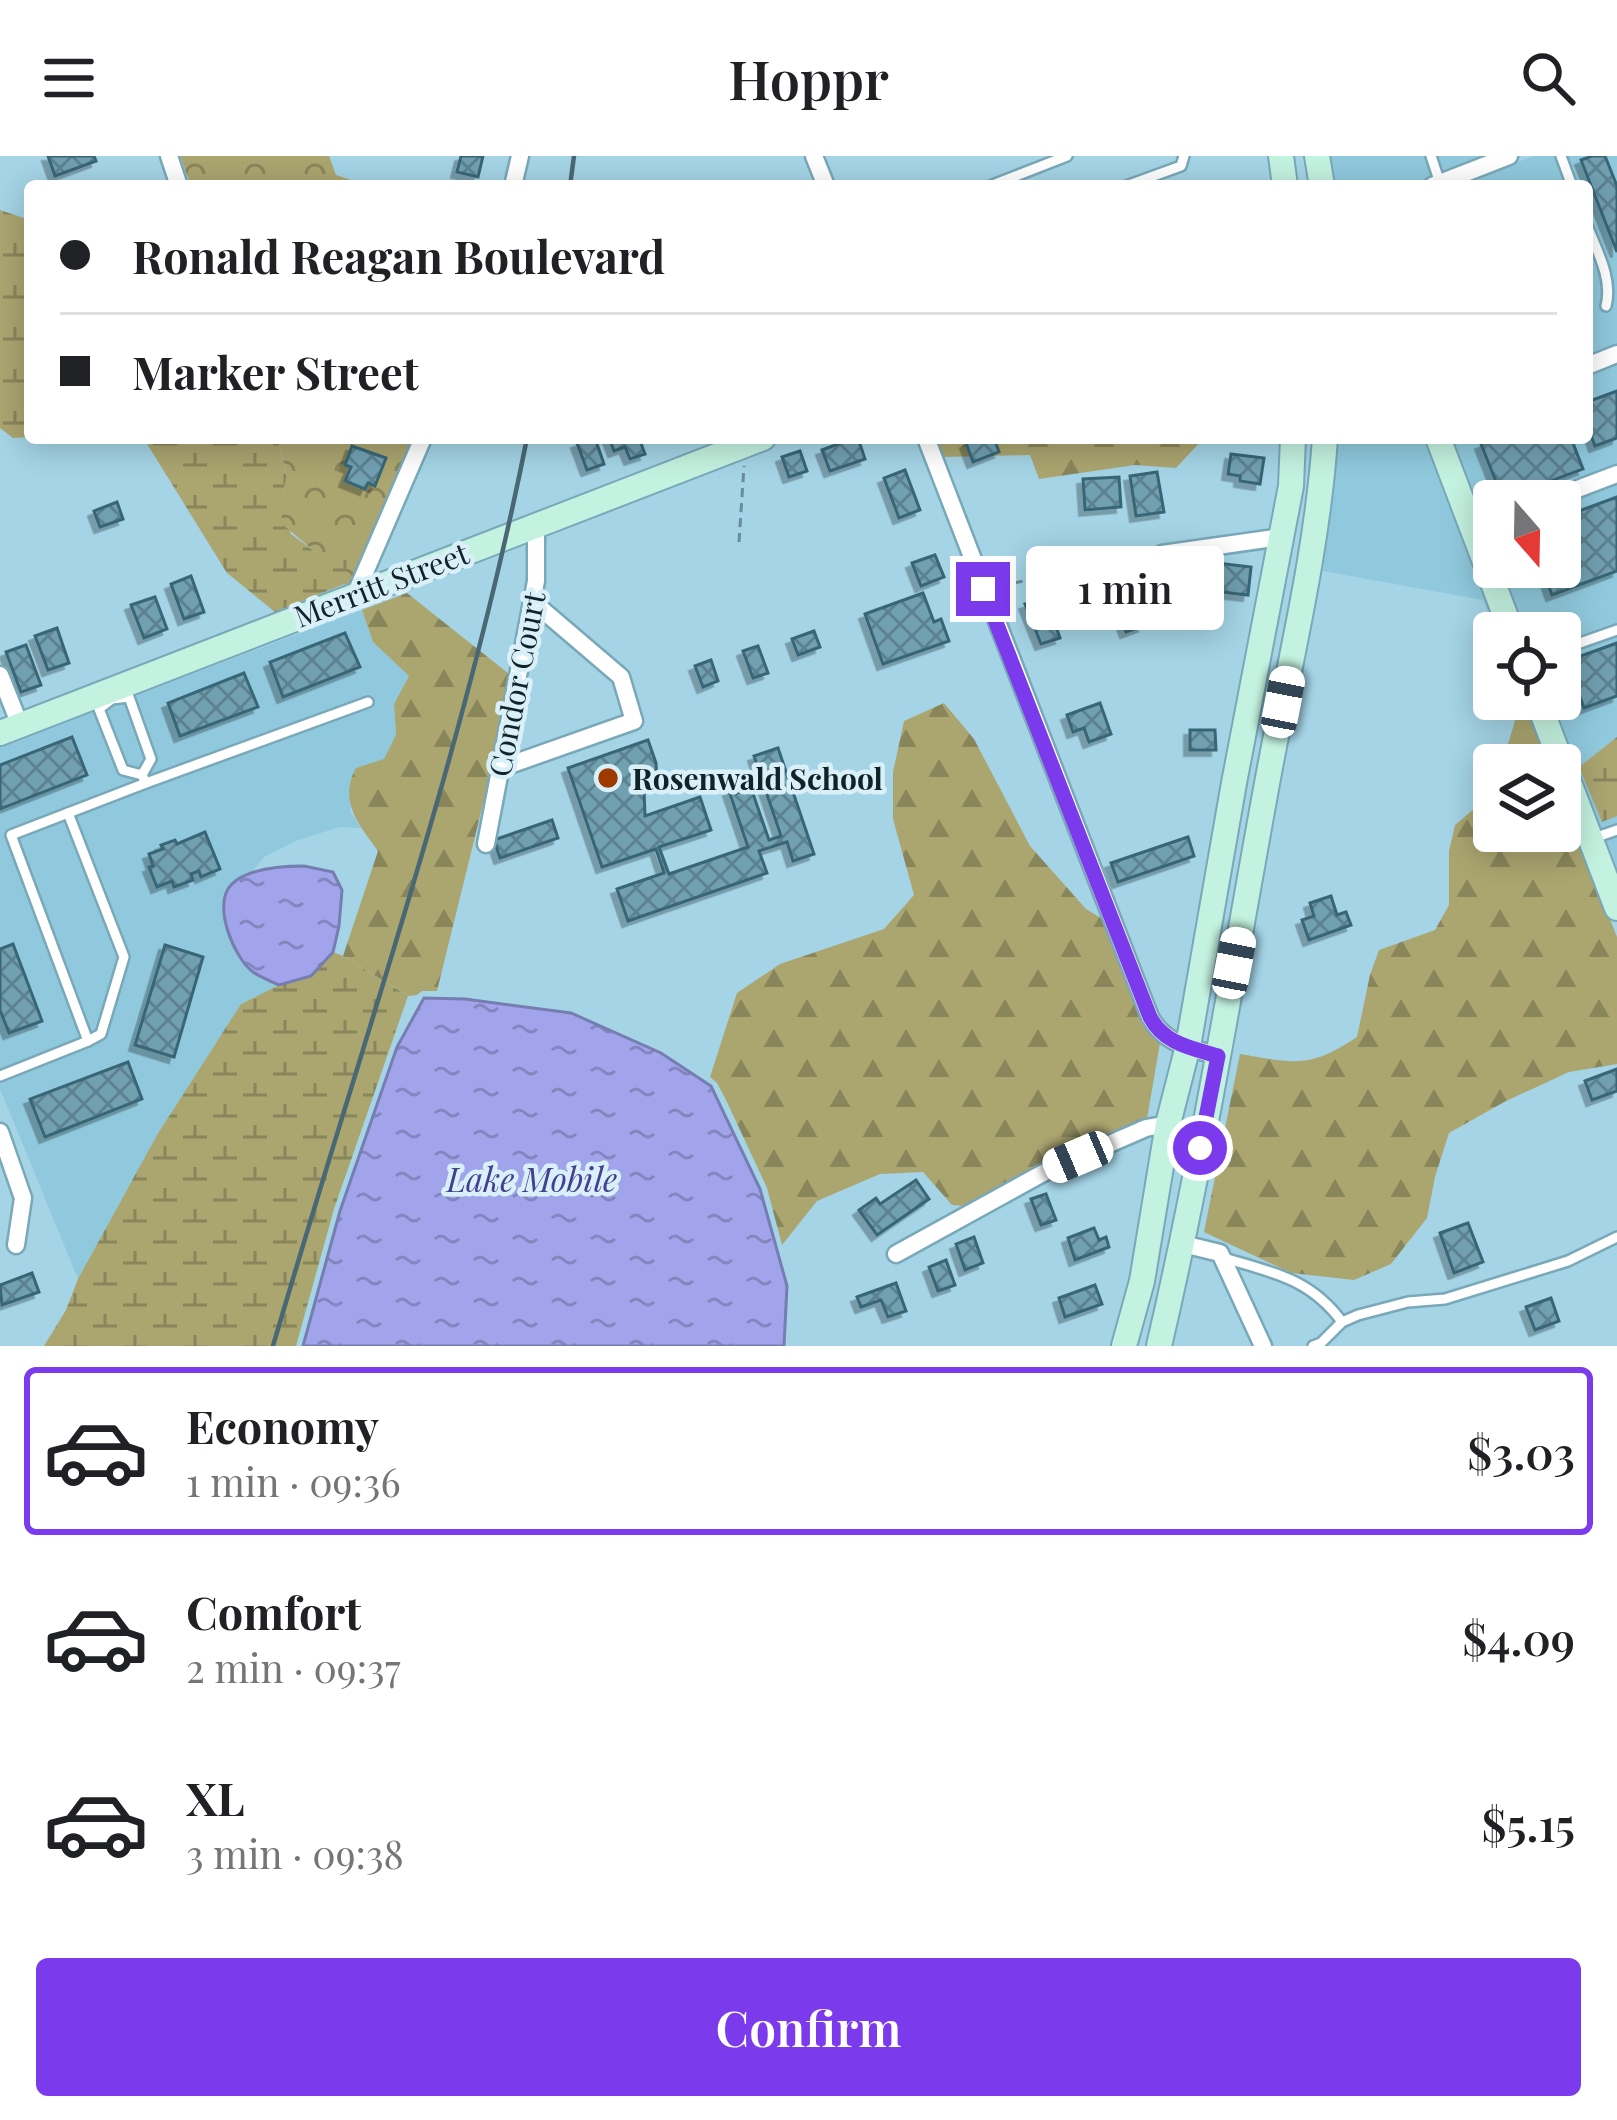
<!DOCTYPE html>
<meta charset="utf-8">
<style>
body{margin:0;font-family:"Playfair Display",serif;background:#f2f2f2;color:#202124;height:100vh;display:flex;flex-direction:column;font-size:45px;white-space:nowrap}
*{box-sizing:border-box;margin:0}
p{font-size:39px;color:#757577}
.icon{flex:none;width:66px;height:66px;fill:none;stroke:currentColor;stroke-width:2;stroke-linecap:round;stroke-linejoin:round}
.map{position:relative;height:1190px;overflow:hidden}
.drawer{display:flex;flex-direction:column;background:#fff;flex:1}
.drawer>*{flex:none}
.banner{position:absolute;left:24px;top:24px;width:1569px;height:264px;border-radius:12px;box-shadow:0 6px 30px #0003;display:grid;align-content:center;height:264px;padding:0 36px;background:#fff}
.needle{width:78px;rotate:160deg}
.buttons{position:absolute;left:1473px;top:324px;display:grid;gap:24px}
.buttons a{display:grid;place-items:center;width:108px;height:108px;border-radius:12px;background:#fff;box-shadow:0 6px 30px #0003;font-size:60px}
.end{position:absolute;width:54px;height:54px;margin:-27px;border:15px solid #7c3aed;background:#fff;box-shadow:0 0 0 6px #fff}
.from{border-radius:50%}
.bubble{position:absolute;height:84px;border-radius:12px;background:#fff;box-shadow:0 6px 30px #0003;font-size:39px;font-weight:600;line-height:84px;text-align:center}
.car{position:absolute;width:36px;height:72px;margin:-36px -18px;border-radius:15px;box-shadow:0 0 9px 3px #0007;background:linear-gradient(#fff 24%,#345 0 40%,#fff 0 76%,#345 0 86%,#fff 0)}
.banner b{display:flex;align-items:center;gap:42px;height:114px;font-size:45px}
.banner b+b{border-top:3px solid #e0e0e0}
.banner i{width:30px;height:30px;background:#202124}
ul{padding:21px 0 0;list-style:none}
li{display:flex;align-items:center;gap:36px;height:168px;margin:0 24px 18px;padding:0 12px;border:6px solid transparent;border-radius:12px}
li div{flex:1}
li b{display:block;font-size:45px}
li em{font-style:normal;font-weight:600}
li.active{border-color:#7c3aed}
li>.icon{width:108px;height:108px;stroke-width:1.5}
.button{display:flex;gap:24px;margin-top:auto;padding:24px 36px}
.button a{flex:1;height:138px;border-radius:12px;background:#7c3aed;color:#fff;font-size:48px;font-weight:600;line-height:138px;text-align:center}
header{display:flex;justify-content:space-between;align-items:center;height:156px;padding:0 36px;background:#fff;font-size:54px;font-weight:600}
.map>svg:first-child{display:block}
.built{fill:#90c9dd}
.forest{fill:url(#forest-firs)}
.wetland{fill:url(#wetland-marsh)}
.park{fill:url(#park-crowns)}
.water{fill:url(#water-ripples);stroke:#767db1;stroke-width:3}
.building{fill:url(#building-cross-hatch);stroke:#396676;stroke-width:3;filter:url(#shadow)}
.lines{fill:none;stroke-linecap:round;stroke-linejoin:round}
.lane-casing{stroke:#79a8b9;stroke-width:14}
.street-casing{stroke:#79a8b9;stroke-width:21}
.secondary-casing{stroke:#79a8b9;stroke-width:28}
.path{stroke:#688c9a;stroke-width:3;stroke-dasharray:9 6;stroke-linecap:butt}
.lane{stroke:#fff;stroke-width:9}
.street{stroke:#fff;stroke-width:16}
.secondary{stroke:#c4f2e0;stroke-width:24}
.rail{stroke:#4a6873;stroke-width:4.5}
.route{stroke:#7c3aed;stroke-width:15}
.poi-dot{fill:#9e3a01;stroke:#d9f0f9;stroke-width:4.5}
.labels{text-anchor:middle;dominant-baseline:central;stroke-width:9;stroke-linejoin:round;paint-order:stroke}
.street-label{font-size:30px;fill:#102329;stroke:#d9f0f9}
.poi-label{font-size:30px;font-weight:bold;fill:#102329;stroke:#d9f0f9;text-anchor:start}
.water-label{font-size:33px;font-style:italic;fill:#453f92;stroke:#d9f0f9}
</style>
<header><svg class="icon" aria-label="menu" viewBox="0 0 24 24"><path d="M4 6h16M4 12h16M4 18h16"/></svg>Hoppr<svg class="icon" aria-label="search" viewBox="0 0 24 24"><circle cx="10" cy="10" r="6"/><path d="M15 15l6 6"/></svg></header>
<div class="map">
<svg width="1617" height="1190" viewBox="0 0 1617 1190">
<defs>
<pattern id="forest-firs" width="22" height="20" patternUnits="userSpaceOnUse" patternTransform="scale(3)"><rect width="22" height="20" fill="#aba570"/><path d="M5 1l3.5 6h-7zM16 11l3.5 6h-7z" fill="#8a865c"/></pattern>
<pattern id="wetland-marsh" width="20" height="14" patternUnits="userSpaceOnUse" patternTransform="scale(3)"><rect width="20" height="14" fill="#aba570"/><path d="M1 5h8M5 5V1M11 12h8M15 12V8" fill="none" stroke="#8a865c"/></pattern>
<pattern id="park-crowns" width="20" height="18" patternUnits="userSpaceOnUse" patternTransform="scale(3)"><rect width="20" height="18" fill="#aba570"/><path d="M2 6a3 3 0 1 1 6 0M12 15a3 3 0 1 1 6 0" fill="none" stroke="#8a865c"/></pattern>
<pattern id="water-ripples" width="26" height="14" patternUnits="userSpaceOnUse" patternTransform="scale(3)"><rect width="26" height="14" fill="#a2a4eb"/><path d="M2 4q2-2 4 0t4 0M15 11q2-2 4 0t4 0" fill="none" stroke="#8385be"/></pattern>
<pattern id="building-cross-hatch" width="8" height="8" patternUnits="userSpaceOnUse" patternTransform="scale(3)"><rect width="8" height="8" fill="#71a0b1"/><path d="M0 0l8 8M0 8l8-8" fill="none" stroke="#5b8290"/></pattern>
<filter id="shadow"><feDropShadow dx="-5.5" dy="5.5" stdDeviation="0" flood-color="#0004"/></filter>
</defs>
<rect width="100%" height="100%" fill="#a4d4e6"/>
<!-- built -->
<g class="built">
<path d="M1328,0H1485L1408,30H1334Z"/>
<path d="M1533,0H1617V189L1587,200V30H1456Z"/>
<path d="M1617,207V309L1522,345H1494V355L1477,362L1446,282H1587V219Z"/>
<path d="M1338,282H1430L1504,477H1496L1483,444L1323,415Z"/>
<path d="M1617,327V581L1579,611L1602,665L1617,660V731L1545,543H1560V477H1520L1495,411H1560V349Z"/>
<path d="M362,454L373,486L409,520L394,548L396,579L384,604L356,612L350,655L361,672L340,671L298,684L264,701L250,719L231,729L225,742L224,757L233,790L254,817L279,829L241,848L157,979L78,1123L0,933V590Z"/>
</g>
<!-- forest -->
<g class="forest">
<path d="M932,282H1204L1176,312L1135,309L1039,323L1030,299L941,301Z"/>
<path d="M407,437L514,522L437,835H422L417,839L408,840L343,800L378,695C359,669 338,645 356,612L384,603L396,579L394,548L409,520L373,486L362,454Z"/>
<path d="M1523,543L1549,609H1502L1521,544Z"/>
<path d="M944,547L974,583L1030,690L1086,753L1104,764L1143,864L1151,878L1160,887L1147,963L1042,1008L966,1050L952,1049L923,1016L880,1018L817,1045L782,1089L767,1032L727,946L717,927L710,921L737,837L780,808L884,773L914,739L893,663V616L904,565Z"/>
<path d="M1494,627V675H1560V636L1617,781V908L1569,916L1506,945L1449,977L1435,1021L1427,1062L1391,1108L1354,1124L1291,1117L1204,1076L1240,898C1295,907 1309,913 1357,881L1370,819L1379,794L1435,774L1449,749V695L1455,669L1482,646Z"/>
</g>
<!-- wetland -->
<g class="wetland">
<path d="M0,54L30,64V281L13,282L0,272Z"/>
<path d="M140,282H278L287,322L281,342L291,378L314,395L350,405L342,429L275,456L227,417L144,283Z"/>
<path d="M1617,581V660L1602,666L1579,611Z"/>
<path d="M333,796L343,800L408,840L334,1053L296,1190H44L66,1154L78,1123L157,979L241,848L279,829L311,820Z"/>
</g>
<!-- park -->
<g class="park">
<path d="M180,0H329L336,19L369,30H191Z"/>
<path d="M278,282H414L351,427L342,429L349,405L314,395L282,368L281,342L287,322Z"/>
</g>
<!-- water -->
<g class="water">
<path d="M304,710L333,716L342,734L339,770L333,796L311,820L279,829C270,825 260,821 253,816C234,802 212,749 231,729C247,712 282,710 304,710Z"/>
<path d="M424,842L465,843L571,857L661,897L711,930L760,1033L787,1130L784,1190H303L340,1055L397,891Z"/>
</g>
<!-- building -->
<g class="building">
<path d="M48,0H94L96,5L55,20Z"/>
<path d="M461,0H483L478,21L457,16Z"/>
<path d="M1592,0H1605L1617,30V96L1581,4Z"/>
<path d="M1617,235V282L1595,290L1587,269V246Z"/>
<path d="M590,282H595L604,308L587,314L577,287Z"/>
<path d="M609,282H639L645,298L630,303L625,291L614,295Z"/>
<path d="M854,282H858L865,303L830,315L822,294Z"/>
<path d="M979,282H994L999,296L973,306L966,287Z"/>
<path d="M1497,282H1571L1583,313L1503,343L1481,288Z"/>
<path d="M352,290L386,302L375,330L368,327L365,333L345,325L351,311L345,309Z"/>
<path d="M800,295L807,315L789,321L782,301Z"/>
<path d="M1231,298L1264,302L1260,328L1240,325V320L1228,318Z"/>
<path d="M905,314L920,354L899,362L884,322Z"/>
<path d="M1157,316L1164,356L1136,360L1130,320Z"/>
<path d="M1119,321L1121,351L1085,354L1083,323Z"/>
<path d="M1617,341V415L1552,439L1542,411H1560V362Z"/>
<path d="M117,346L123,363L100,371L94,355Z"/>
<path d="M935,399L944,421L921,430L912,407Z"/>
<path d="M1200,405L1251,411L1248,439L1196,433Z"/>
<path d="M191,420L204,456L184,463L171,428Z"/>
<path d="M1142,430L1151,456L1139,461L1143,470L1126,476L1113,441Z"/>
<path d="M923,437L934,466L941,463L949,485L883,508L865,458Z"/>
<path d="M155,441L167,473L144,482L131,449Z"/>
<path d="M1046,442L1060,482L1041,488L1025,448Z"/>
<path d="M57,472L69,507L48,514L35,480Z"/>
<path d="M814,475L820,491L798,499L792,483Z"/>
<path d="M345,477L360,511L283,541L270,506Z"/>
<path d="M1617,487V540L1584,552L1567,505Z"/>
<path d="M26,489L41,529L21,536L6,496Z"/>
<path d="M758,490L768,517L753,522L743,495Z"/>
<path d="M711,504L718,525L703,531L695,510Z"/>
<path d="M244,517L258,551L180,580L168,547Z"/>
<path d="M1100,547L1111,578L1089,586L1084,572L1073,576L1067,559Z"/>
<path d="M1190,574H1215L1216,594H1190Z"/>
<path d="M72,581L87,619L0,653V609Z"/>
<path d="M648,584L656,607L657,629L644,633L645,660L700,641L711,674L659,691L669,718L748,691L729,635L737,632V637L751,632L769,684L781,680L754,600L778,592L814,698L793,705L787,686L759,695L767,717L628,765L617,733L664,717L656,693L602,711L568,612Z"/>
<path d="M552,664L558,682L500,702L494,684Z"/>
<path d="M205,676L220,713L201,721L199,715L191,718L193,724L174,731L172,725L157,731L149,711L153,710L149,698L163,693L161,689L175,684L177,688Z"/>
<path d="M1188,681L1194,700L1118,726L1111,707Z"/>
<path d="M1331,740L1337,759L1346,756L1351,769L1309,784L1302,764L1314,760L1310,747Z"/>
<path d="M13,788L42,865L9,877L0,854V793Z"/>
<path d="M165,789L203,801L174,901L135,889Z"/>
<path d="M128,906L142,943L45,981L30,943Z"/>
<path d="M1617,913V935L1592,944L1585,925Z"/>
<path d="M916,1024L929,1043L877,1079L859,1054L876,1042L880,1048Z"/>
<path d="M1046,1038L1056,1064L1041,1069L1031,1043Z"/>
<path d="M1468,1067L1483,1106L1454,1117L1440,1077Z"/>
<path d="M1094,1072L1099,1084L1106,1081L1109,1091L1075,1104L1068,1082Z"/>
<path d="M974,1081L983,1107L965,1114L956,1088Z"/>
<path d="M946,1104L955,1129L938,1135L929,1111Z"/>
<path d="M32,1117L39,1136L2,1149L0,1129Z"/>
<path d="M896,1127L906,1155L888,1161L881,1144L861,1151L857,1141Z"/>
<path d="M1095,1129L1102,1148L1065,1161L1059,1142Z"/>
<path d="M1551,1142L1559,1165L1535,1174L1526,1151Z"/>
</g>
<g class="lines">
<defs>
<g id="lane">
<path d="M1431,0L1440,27"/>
<path d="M1561,0L1572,30"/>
<path d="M990,30L1067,0"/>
<path d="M1126,30L1181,10L1184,0"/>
<path d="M1587,69C1597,95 1613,123 1606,150"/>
<path d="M1560,494L1617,474"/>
<path d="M142,619L151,603L129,541L112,543L99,553L123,614L142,619L146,627L368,546"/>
<path d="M68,657L124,801L101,878L88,885"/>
<path d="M1594,682L1617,674"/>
<path d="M0,920L88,885L11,679L146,627"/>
<path d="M1224,1102C1272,1116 1311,1123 1342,1166"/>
<path d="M1313,1190L1321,1187L1342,1166L1358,1159L1408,1146L1445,1143L1568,1105L1617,1081"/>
</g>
<g id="street">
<path d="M169,0L179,30"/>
<path d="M814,0L826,30"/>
<path d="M513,30L520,0"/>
<path d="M1432,30L1509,0"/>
<path d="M1587,210L1617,198"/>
<path d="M926,282L1150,861C1164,888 1192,892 1218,900"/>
<path d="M1546,345L1617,318"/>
<path d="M1473,373L1494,365"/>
<path d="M1162,398L1281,381"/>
<path d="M356,437L423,282"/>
<path d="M0,519L20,569"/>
<path d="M501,612L634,565L621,521L532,445"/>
<path d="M486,688L536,425V368"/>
<path d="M0,976L23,1042L16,1089"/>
<path d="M1183,1088L1220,1097L1263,1190"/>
<path d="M896,1098L1045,1016L1146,972L1168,968"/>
</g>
<g id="secondary">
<path d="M1281,0L1285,30"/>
<path d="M1317,0L1322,30"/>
<path d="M1438,282L1512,477"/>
<path d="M1537,543L1617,752"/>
<path d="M0,577L763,282"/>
<path d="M1124,1190L1142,1125L1168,968L1188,890L1234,627L1291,330L1293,282"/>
<path d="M1159,1190C1202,1006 1232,819 1266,633C1287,516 1317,401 1325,282"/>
</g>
</defs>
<!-- lane casing -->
<use href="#lane" class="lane-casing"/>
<!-- street casing -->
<use href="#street" class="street-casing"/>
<!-- secondary casing -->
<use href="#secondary" class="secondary-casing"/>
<!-- path -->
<g class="path">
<path d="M739,386L744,310"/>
<path d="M999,430L1148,400"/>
</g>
<!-- lane -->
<use href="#lane" class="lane"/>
<!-- street -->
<use href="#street" class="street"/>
<!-- secondary -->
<use href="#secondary" class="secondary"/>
<!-- rail -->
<g class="rail">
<path d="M570,30L574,0"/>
<path d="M273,1190C361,889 466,590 527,282"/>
</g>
</g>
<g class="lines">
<!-- route -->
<path class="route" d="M983,433L1150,861C1164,888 1192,892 1218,900L1200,992"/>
</g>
<!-- markers -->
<circle class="poi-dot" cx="608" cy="622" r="12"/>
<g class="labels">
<!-- street labels -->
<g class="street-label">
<text transform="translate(381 428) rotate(-21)">Merritt Street</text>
<text transform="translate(516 528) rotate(-79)">Condor Court</text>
</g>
<!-- poi labels -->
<g class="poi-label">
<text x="632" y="622">Rosenwald School</text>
</g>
<!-- water labels -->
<g class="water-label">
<text x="532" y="1022">Lake Mobile</text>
</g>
</g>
</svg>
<div class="buttons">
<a><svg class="needle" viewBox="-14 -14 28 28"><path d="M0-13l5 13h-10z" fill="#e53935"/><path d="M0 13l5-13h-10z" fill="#757577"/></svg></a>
<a><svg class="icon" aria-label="locate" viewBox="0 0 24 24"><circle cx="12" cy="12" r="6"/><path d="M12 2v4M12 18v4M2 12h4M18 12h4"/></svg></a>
<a><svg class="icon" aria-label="layers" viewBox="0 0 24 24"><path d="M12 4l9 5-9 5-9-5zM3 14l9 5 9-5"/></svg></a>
</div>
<i class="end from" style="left:1200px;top:992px"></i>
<i class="end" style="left:983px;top:433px"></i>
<div class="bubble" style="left:1026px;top:390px;width:198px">1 min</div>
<i class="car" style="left:1283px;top:546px;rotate:11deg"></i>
<i class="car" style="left:1234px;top:807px;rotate:11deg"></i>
<i class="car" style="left:1078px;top:1001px;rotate:247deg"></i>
<div class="banner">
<b><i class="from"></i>Ronald Reagan Boulevard</b>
<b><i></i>Marker Street</b>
</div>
</div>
<section class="drawer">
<ul>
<li class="active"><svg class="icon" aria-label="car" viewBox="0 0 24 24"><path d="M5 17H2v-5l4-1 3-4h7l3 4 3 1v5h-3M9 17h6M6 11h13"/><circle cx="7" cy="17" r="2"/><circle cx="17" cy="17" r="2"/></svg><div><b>Economy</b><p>1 min · 09:36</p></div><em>$3.03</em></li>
<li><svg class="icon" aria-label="car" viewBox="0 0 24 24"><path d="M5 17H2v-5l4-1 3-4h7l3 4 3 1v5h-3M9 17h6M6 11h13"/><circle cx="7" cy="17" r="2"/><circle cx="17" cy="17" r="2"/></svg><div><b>Comfort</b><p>2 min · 09:37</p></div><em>$4.09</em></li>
<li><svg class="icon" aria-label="car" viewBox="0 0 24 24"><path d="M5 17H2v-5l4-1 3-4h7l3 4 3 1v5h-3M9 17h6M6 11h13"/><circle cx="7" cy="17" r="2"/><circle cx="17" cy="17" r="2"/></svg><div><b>XL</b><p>3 min · 09:38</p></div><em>$5.15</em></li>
</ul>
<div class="button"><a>Confirm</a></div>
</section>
